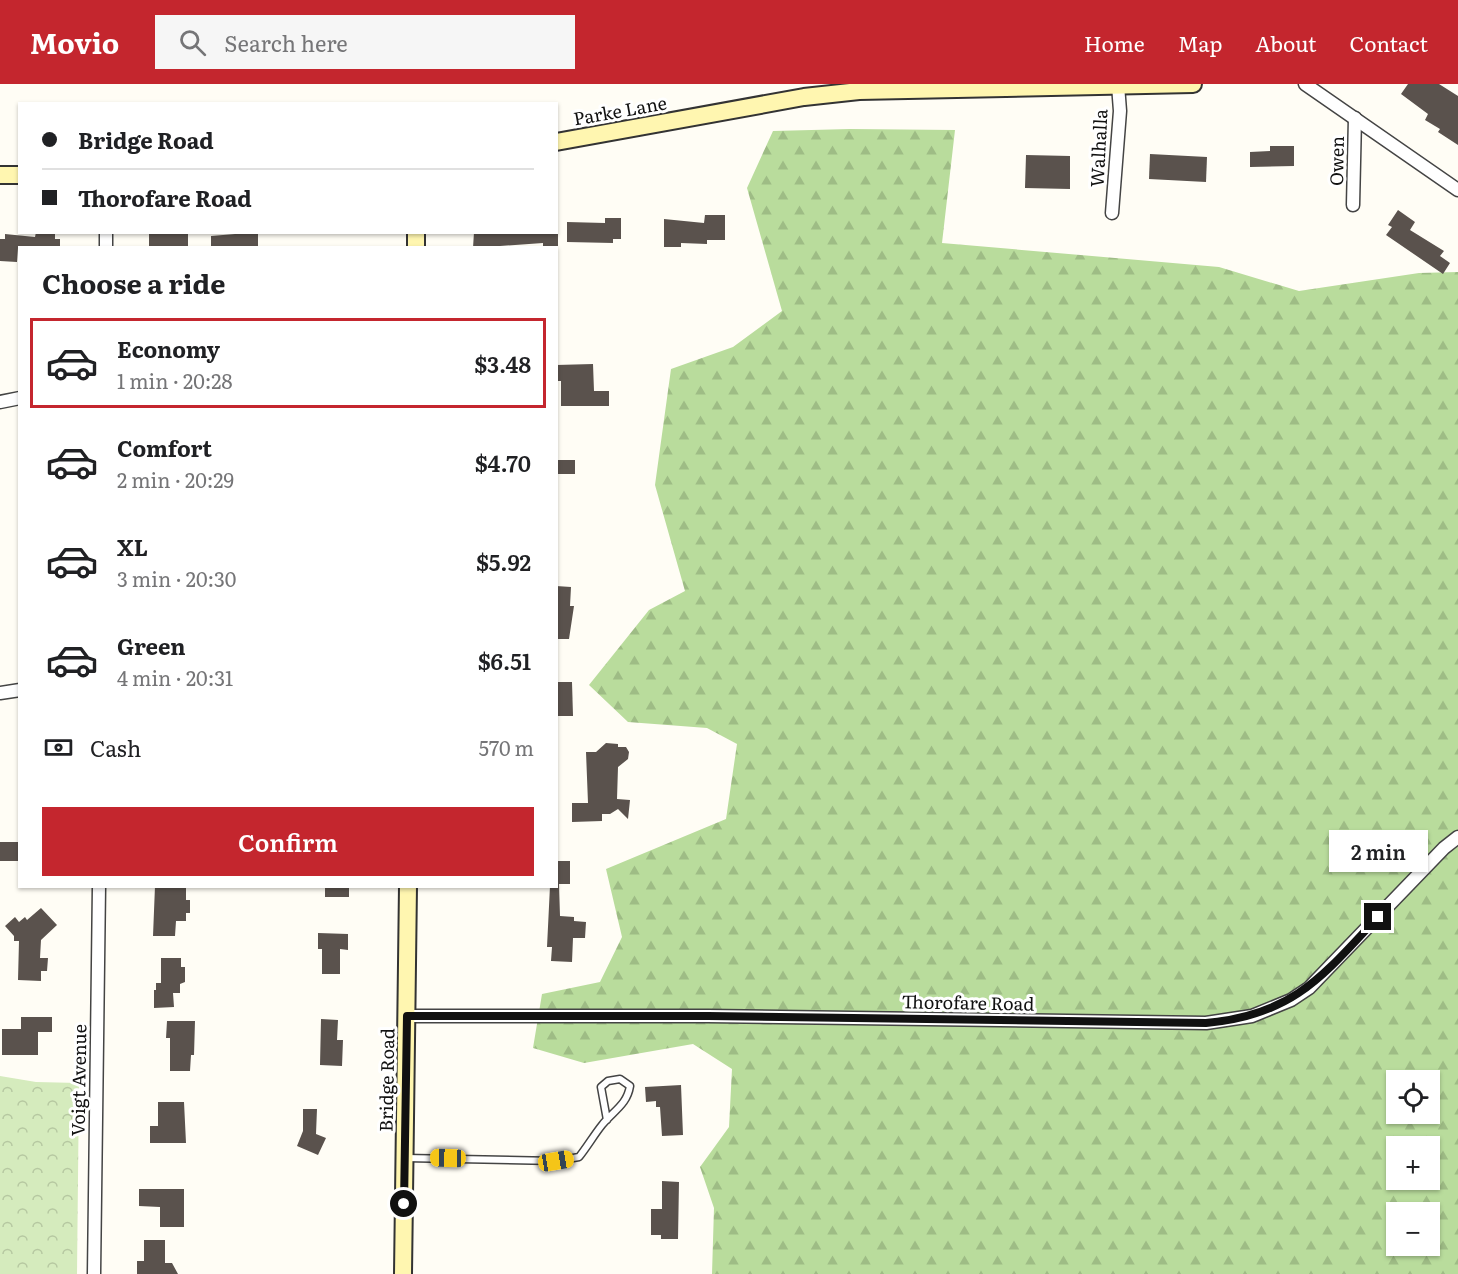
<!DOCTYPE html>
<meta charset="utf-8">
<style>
body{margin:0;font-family:Literata,serif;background:#f6f6f6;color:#202124;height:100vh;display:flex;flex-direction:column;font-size:22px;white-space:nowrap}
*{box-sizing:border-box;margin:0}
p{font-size:20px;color:#757577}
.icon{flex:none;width:33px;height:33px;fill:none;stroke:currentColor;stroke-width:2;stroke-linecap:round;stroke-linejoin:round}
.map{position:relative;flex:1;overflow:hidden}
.side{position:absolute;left:18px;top:162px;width:540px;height:642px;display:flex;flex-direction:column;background:#fff;border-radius:0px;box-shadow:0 2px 4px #0004}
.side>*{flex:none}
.banner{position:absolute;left:18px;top:18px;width:540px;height:132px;border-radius:0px;box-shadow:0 2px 4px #0004;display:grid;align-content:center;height:132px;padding:0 24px;background:#fff}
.buttons{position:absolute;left:1386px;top:986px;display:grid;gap:12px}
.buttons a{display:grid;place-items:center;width:54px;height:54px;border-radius:0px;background:#fff;box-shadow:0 2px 4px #0004;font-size:30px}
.end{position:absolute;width:27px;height:27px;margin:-14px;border:8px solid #111;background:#fff;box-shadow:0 0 0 3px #fff}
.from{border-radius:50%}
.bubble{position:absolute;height:42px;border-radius:0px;background:#fff;box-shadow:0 2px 4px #0004;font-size:20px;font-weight:600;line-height:42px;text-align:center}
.car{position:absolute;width:18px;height:36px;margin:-18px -9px;border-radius:8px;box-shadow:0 0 4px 2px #0007;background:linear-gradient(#f5c518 24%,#345 0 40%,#f5c518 0 76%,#345 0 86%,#f5c518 0)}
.banner b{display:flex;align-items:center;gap:21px;height:57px;font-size:22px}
.banner b+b{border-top:2px solid #e0e0e0}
.banner i{width:15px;height:15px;background:#202124}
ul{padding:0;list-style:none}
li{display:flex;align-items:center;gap:18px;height:90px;margin:0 12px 9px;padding:0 12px;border:3px solid transparent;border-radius:0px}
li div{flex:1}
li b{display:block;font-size:22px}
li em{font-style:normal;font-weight:600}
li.on{border-color:#c4262e}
li>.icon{width:54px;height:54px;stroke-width:1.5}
h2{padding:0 24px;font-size:27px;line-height:72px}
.pay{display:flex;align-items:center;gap:15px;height:66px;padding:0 24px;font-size:22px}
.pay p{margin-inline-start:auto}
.button{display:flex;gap:12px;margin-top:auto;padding:12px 24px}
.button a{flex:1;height:69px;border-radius:0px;background:#c4262e;color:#fff;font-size:24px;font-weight:600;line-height:69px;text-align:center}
header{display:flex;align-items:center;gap:36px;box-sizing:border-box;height:84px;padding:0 30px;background:#c4262e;color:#fff}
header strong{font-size:28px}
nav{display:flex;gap:33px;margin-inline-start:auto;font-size:21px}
.search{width:420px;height:54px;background:#f6f6f6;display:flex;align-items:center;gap:15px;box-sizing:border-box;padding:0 21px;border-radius:0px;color:#757577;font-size:22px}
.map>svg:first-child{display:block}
.forest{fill:url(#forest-firs);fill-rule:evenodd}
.park{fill:url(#park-crowns)}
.building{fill:#5a524d}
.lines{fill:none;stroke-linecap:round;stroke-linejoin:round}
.lane-casing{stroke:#444;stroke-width:9}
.street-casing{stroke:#444;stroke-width:15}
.secondary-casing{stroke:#333;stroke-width:20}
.lane{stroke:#fff;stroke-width:6}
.street{stroke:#fff;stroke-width:12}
.secondary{stroke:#fff6b0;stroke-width:16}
.route{stroke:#111;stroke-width:8}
.labels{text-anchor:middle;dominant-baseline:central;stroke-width:6;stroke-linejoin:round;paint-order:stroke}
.street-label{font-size:18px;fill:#111;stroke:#fff}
</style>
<header>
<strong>Movio</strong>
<div class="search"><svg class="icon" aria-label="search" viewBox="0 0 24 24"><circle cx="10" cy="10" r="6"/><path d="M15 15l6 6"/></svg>Search here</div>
<nav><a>Home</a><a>Map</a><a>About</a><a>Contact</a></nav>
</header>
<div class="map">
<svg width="1458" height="1190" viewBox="0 0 1458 1190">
<defs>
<pattern id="forest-firs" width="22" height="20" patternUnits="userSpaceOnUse" patternTransform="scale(1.5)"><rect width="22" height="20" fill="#b9dc9c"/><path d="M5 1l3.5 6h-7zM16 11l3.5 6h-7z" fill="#9ebc85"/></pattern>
<pattern id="park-crowns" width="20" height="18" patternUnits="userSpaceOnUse" patternTransform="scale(1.5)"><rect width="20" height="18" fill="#d5ebbd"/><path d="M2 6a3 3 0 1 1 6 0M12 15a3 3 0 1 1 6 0" fill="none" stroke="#b6c8a1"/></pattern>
</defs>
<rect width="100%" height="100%" fill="#fffdf5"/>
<!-- forest -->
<path class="forest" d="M850,45L955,46L942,159L1219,183L1299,207L1419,189L1458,188V1190H712L714,1124L700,1083L729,1043L732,985L693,960L584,979L533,964L542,910L600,898L622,853L606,785L726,735L737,660L707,644L628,638L589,601L649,526L685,507L655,401L671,285L733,263L782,227L747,104L773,47ZM1396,996H1430V1029H1396ZM1396,1062H1430V1095H1396ZM1396,1128H1430V1161H1396Z"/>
<!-- park -->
<path class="park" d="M0,992L36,998L79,999L77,1190H0Z"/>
<!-- building -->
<g class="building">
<path d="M1408,0H1439L1458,12V61L1438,48L1440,45L1425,36L1428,30L1401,10Z"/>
<path d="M1270,62H1294V82L1250,83V68L1270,67Z"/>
<path d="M1150,70L1207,73L1206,98L1149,95Z"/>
<path d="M1026,71L1070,72V105L1025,104Z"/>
<path d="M1398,126L1415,138L1410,146L1444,167L1440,172L1450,179L1443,190L1386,151L1392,143L1388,141Z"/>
<path d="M705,131H725V156H707V160L681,159V163H664V135L704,139Z"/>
<path d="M605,134H621V155H613V159L567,158V138L605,139Z"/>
<path d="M36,148H55V155H60V164H18L17,178L0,177V155H5V150L35,153Z"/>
<path d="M149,148L188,149V164H149Z"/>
<path d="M258,148V164H211V152Z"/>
<path d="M474,148L558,150V164H543V154V159L473,164Z"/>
<path d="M593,280L594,307H609V322H561V297H556V281Z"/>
<rect x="556" y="376" width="19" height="14"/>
<path d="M556,502L571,503L570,522H574L569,555H556Z"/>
<path d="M556,598H572L573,632H556Z"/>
<path d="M606,659L618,660V663H626L629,668L628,675L618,683L617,715L630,716L628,735L618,725L610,730H602V737L572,738V719H588L586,668H596Z"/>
<rect x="0" y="758" width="20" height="19"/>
<path d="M556,777H570V800H559L560,832L574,833V837L586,838L585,854H573L572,878L551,877L552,863H547L550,802H556Z"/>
<path d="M155,802H186V816H190V829H186V837H176L175,852H153Z"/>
<rect x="325" y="802" width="24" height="11"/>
<path d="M41,824L57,841L41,856L40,874H48L47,887H41V897L18,896L19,857H14V852L5,842L15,833L19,838L25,833L27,836Z"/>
<path d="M318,849L348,850V866L340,865V890H322V865H318Z"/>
<path d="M161,874H181V883H185V898L180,900V909H173L174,923L154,924V906H156V899H161Z"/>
<path d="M21,933H52V948H38V971H2V945H21Z"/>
<path d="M321,935L338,936L337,956H343L342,982L320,981Z"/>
<path d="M167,937H195L194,971H191L190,987H170V954H166Z"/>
<path d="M681,1001L683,1051L662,1052L660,1023H656V1017L646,1018L645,1003Z"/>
<path d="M158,1018H184L186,1059H150V1042H158Z"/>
<path d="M303,1025H317L316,1050L326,1054L318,1071L297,1062L303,1047Z"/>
<path d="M662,1097L679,1098L678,1155H661V1151H651V1125H662Z"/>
<path d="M139,1105H184V1143H160V1123L139,1122Z"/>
<path d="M144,1156H165V1179H172L178,1190H137V1177H144Z"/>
</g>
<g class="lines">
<defs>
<path id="lane" d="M405,1074L556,1077L579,1073C587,1063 594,1051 602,1041C613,1027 627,1021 630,1002L620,995L608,997L601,1003L607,1036"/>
<g id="street">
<path d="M1305,0L1458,106"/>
<path d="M1353,121L1355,34"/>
<path d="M1112,129L1120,27L1118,1"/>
<path d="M106,164V148"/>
<path d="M0,318L20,314"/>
<path d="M0,609L20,606"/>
<path d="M407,932H708L1206,939L1252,932L1291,916L1309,904L1444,764L1458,753"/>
<path d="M94,1190L99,802"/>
</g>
<g id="secondary">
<path d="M556,58L804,13L859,7L1193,0"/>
<path d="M0,91H20"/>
<path d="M416,164V148"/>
<path d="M403,1190L408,802"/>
</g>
</defs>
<!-- lane casing -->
<use href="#lane" class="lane-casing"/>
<!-- street casing -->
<use href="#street" class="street-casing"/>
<!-- secondary casing -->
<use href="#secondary" class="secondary-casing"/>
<!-- lane -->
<use href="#lane" class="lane"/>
<!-- street -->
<use href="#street" class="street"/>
<!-- secondary -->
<use href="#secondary" class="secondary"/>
</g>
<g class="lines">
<!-- route -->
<path class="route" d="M404,1120L407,932H708L1206,939C1293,931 1322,893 1378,833"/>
</g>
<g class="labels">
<!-- street labels -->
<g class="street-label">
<text transform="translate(620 26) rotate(-10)">Parke Lane</text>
<text transform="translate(1098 64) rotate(-87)">Walhalla</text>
<text transform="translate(1336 77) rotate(-89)">Owen</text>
<text transform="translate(968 918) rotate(1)">Thorofare Road</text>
<text transform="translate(78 996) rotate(-89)">Voigt Avenue</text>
<text transform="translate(386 996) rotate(-89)">Bridge Road</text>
</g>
</g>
</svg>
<div class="buttons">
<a><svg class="icon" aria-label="locate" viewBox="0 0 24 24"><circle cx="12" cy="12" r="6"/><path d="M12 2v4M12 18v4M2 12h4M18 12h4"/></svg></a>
<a>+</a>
<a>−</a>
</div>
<i class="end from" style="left:404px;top:1120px"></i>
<i class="end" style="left:1378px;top:833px"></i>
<div class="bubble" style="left:1329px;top:746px;width:99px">2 min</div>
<i class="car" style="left:448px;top:1074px;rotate:271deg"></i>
<i class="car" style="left:556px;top:1077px;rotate:81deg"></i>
<div class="banner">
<b><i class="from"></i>Bridge Road</b>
<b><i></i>Thorofare Road</b>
</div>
<section class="side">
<h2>Choose a ride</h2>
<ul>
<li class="on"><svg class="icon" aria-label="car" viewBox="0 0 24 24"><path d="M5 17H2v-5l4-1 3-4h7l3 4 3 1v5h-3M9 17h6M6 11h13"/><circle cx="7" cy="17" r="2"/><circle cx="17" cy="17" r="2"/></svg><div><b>Economy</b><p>1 min · 20:28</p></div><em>$3.48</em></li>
<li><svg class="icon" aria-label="car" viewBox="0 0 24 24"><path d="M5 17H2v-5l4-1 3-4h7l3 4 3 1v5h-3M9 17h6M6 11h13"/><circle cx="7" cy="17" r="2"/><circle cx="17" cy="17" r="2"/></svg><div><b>Comfort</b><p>2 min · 20:29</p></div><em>$4.70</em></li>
<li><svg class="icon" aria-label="car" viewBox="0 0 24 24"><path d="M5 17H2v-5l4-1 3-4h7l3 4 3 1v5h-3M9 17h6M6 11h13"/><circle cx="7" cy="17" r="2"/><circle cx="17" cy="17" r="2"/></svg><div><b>XL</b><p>3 min · 20:30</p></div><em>$5.92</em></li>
<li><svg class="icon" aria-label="car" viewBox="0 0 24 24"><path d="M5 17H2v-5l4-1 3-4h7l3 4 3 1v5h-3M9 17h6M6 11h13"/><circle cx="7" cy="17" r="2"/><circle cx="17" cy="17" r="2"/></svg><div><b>Green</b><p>4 min · 20:31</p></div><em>$6.51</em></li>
</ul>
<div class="pay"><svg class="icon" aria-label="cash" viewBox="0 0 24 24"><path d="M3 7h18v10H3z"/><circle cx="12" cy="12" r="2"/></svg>Cash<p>570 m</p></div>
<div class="button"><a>Confirm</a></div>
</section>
</div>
